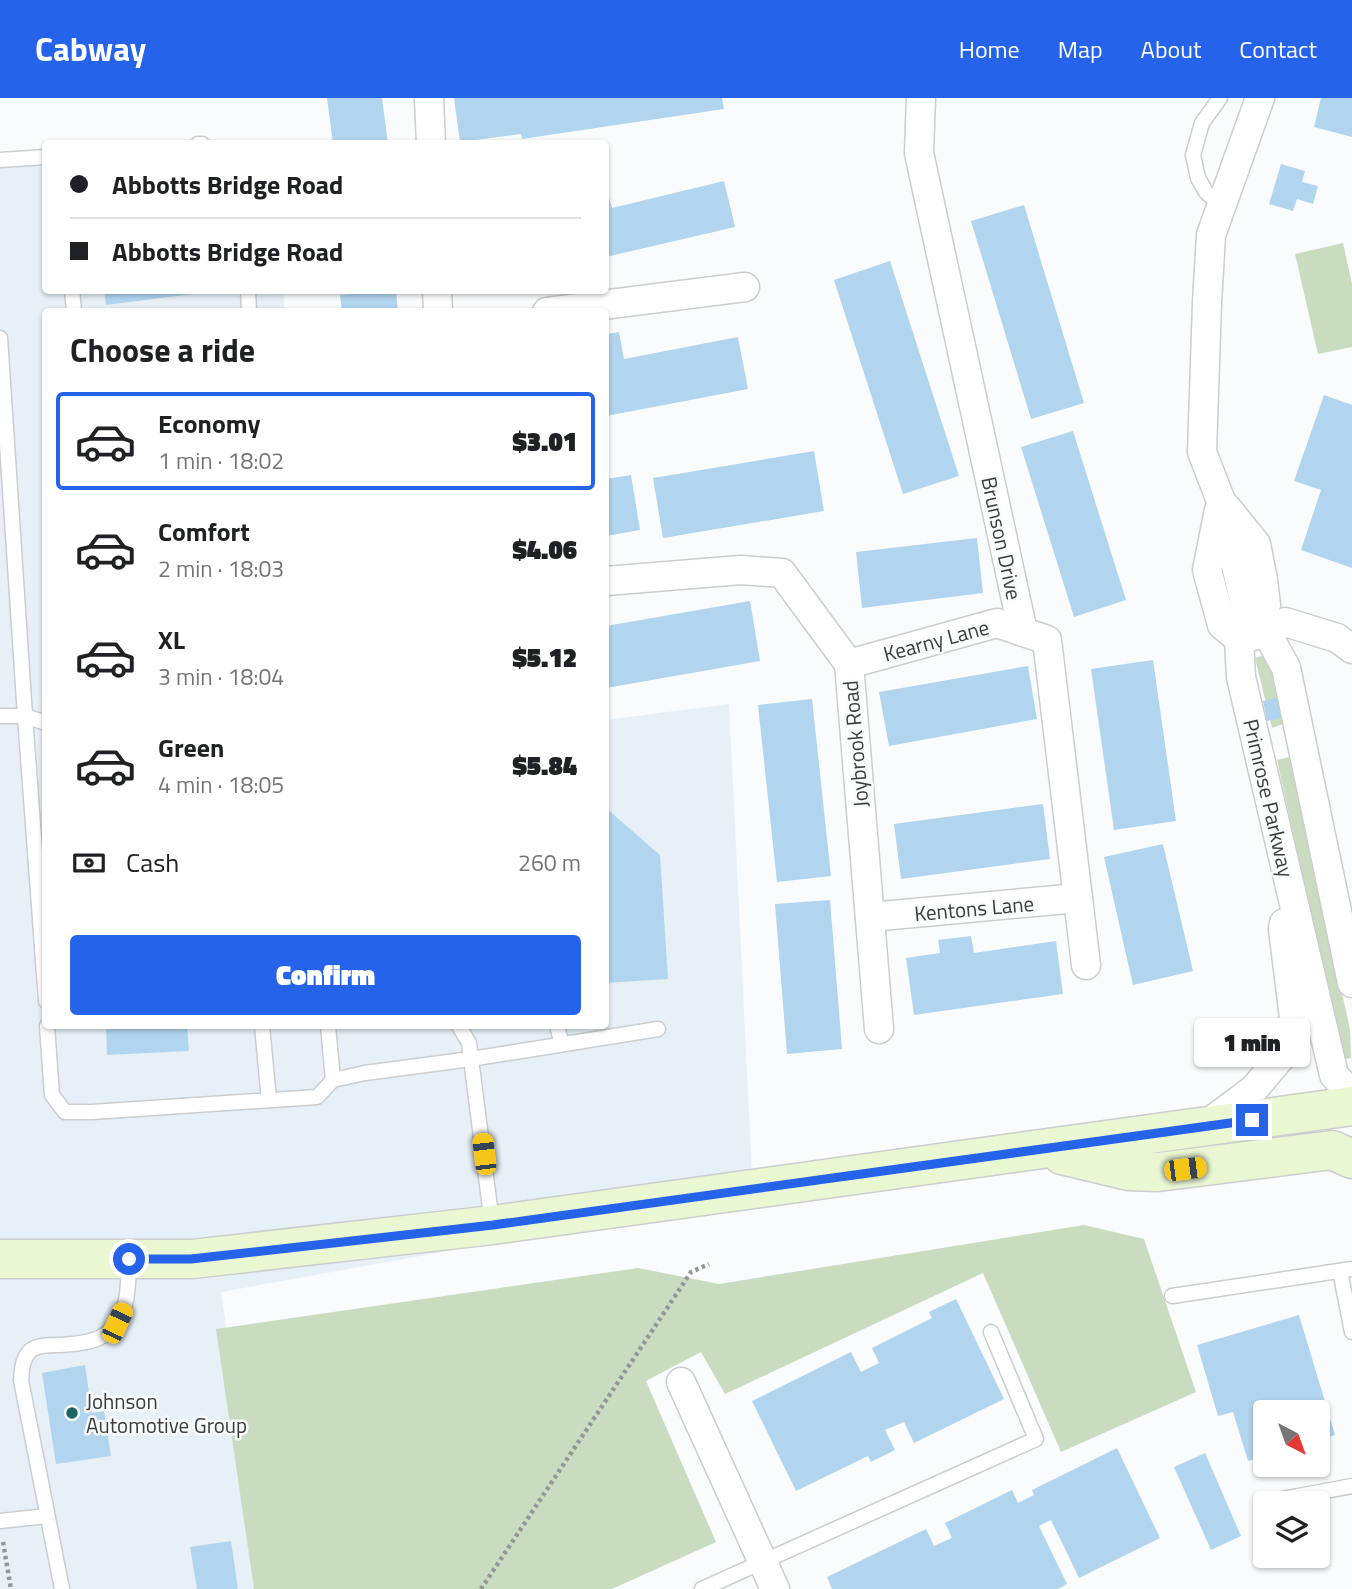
<!DOCTYPE html>
<meta charset="utf-8">
<style>
body{margin:0;font-family:"Titillium Web",sans-serif;background:#f6f6f6;color:#202124;height:100vh;display:flex;flex-direction:column;font-size:26px;white-space:nowrap}
*{box-sizing:border-box;margin:0}
p{font-size:23px;color:#757577}
.icon{flex:none;width:38px;height:38px;fill:none;stroke:currentColor;stroke-width:2;stroke-linecap:round;stroke-linejoin:round}
.map{position:relative;flex:1;overflow:hidden}
.sheet{position:absolute;left:42px;top:210px;width:567px;height:721px;display:flex;flex-direction:column;background:#fff;border-radius:7px;box-shadow:0 2px 5px #0004}
.sheet>*{flex:none}
.hud{position:absolute;left:42px;top:42px;width:567px;height:154px;border-radius:7px;box-shadow:0 2px 5px #0004;display:grid;align-content:center;height:154px;padding:0 28px;background:#fff}
.needle{width:46px;rotate:139deg}
.buttons{position:absolute;left:1253px;top:1302px;display:grid;gap:14px}
.buttons a{display:grid;place-items:center;width:77px;height:77px;border-radius:7px;background:#fff;box-shadow:0 2px 5px #0004;font-size:35px}
.end{position:absolute;width:32px;height:32px;margin:-16px;border:9px solid #2563eb;background:#fff;box-shadow:0 0 0 4px #fff}
.from{border-radius:50%}
.bubble{position:absolute;height:49px;border-radius:7px;background:#fff;box-shadow:0 2px 5px #0004;font-size:23px;font-weight:800;line-height:49px;text-align:center}
.car{position:absolute;width:21px;height:42px;margin:-21px -10px;border-radius:9px;box-shadow:0 0 5px 2px #0007;background:linear-gradient(#f5c518 24%,#345 0 40%,#f5c518 0 76%,#345 0 86%,#f5c518 0)}
.hud b{display:flex;align-items:center;gap:24px;height:66px;font-size:26px}
.hud b+b{border-top:2px solid #e0e0e0}
.hud i{width:18px;height:18px;background:#202124}
ul{padding:0;list-style:none}
li{display:flex;align-items:center;gap:21px;height:98px;margin:0 14px 10px;padding:0 14px;border:4px solid transparent;border-radius:7px}
li div{flex:1}
li b{display:block;font-size:26px}
li em{font-style:normal;font-weight:800}
li.current{border-color:#2563eb}
li>.icon{width:63px;height:63px;stroke-width:1.5}
h2{padding:0 28px;font-size:32px;line-height:84px}
.pay{display:flex;align-items:center;gap:18px;height:77px;padding:0 28px;font-size:26px}
.pay p{margin-inline-start:auto}
.cta{display:flex;gap:14px;margin-top:auto;padding:14px 28px}
.cta a{flex:1;height:80px;border-radius:7px;background:#2563eb;color:#fff;font-size:28px;font-weight:800;line-height:80px;text-align:center}
header{display:flex;align-items:center;gap:42px;box-sizing:border-box;height:98px;padding:0 35px;background:#2563eb;color:#fff}
header strong{font-size:33px}
nav{display:flex;gap:38px;margin-inline-start:auto;font-size:24px}
.map>svg:first-child{display:block}
.built{fill:#e7f0f6}
.green{fill:#cadcc0}
.building{fill:#b2d5ef}
.lines{fill:none;stroke-linecap:round;stroke-linejoin:round}
.service-casing{stroke:#cbcdce;stroke-width:17}
.minor-casing{stroke:#cbcdce;stroke-width:31}
.secondary-casing{stroke:#cbcdce;stroke-width:41}
.path{stroke:#959797;stroke-width:4.5;stroke-dasharray:3.5 3.5;stroke-linecap:butt}
.service{stroke:#fff;stroke-width:14}
.minor{stroke:#fff;stroke-width:28}
.secondary{stroke:#e9f7d3;stroke-width:38}
.route{stroke:#2563eb;stroke-width:9}
.poi-dot{fill:#1a6766;stroke:#f9fbfd;stroke-width:2.5}
.labels{text-anchor:middle;dominant-baseline:central;stroke-width:5;stroke-linejoin:round;paint-order:stroke}
.street-label{font-size:21px;fill:#3c3d3d;stroke:#f9fbfd}
.poi-label{font-size:21px;fill:#3c3d3d;stroke:#f9fbfd;text-anchor:start}
</style>
<header>
<strong>Cabway</strong>
<nav><a>Home</a><a>Map</a><a>About</a><a>Contact</a></nav>
</header>
<div class="map">
<svg width="1352" height="1491" viewBox="0 0 1352 1491">
<rect width="100%" height="100%" fill="#f9fbfd"/>
<!-- built -->
<path class="built" d="M45,63L46,192L283,193L285,213L46,214V928H606V622L729,606L753,1098L221,1194L264,1491H0V67Z"/>
<!-- green -->
<g class="green">
<path d="M1343,145L1352,186V249L1318,256L1295,156Z"/>
<path d="M1269,556L1283,626L1272,630L1255,560Z"/>
<path d="M1289,659L1350,931L1351,960L1343,961L1277,662Z"/>
<path d="M1084,1127L1144,1141L1196,1294L1061,1354L983,1175L725,1296L701,1254L646,1283L716,1444L612,1491H254L216,1231L638,1170L719,1186Z"/>
</g>
<!-- building -->
<g class="building">
<path d="M327,0H382L388,46H333Z"/>
<path d="M454,0H722L724,11L522,41L521,36L460,44Z"/>
<path d="M1321,0H1352V39L1314,29Z"/>
<path d="M1281,66L1305,73L1302,84L1318,88L1313,106L1297,101L1293,113L1269,106Z"/>
<path d="M724,83L735,129L606,159V89L612,110Z"/>
<path d="M1024,107L1084,305L1031,321L971,123Z"/>
<path d="M890,163L959,378L903,396L834,182Z"/>
<path d="M104,192H209V194L106,207Z"/>
<path d="M378,192H396L398,214H342L340,197Z"/>
<path d="M619,234L624,261L738,239L748,291L606,318V236Z"/>
<path d="M1324,297L1352,307V470L1301,452L1321,392L1294,383Z"/>
<path d="M1073,333L1126,502L1074,519L1021,349Z"/>
<path d="M814,353L824,413L663,440L653,380Z"/>
<path d="M631,377L640,432L606,438V381Z"/>
<path d="M977,440L983,495L862,510L856,454Z"/>
<path d="M750,503L760,563L606,590V528Z"/>
<path d="M1153,562L1176,723L1114,732L1091,571Z"/>
<path d="M1028,568L1037,621L889,648L879,594Z"/>
<path d="M1279,599L1283,620L1267,623L1263,603Z"/>
<path d="M812,601L831,778L777,784L758,607Z"/>
<path d="M1043,706L1050,761L901,781L894,726Z"/>
<path d="M606,710L660,757L668,881L606,885Z"/>
<path d="M1163,746L1193,873L1133,887L1104,759Z"/>
<path d="M830,802L842,951L787,956L775,806Z"/>
<path d="M971,838L974,855L1056,843L1063,896L914,917L906,860L940,855L938,842Z"/>
<path d="M106,928H187L189,953L107,957Z"/>
<path d="M956,1201L1004,1301L914,1345L904,1324L885,1332L895,1352L871,1364L868,1358L796,1393L752,1303L851,1254L861,1274L879,1265L872,1250L932,1220L929,1214Z"/>
<path d="M1299,1217L1335,1337L1318,1342V1314H1265V1358L1248,1363L1233,1314L1218,1318L1197,1247Z"/>
<path d="M85,1267L92,1315L104,1313L111,1358L56,1366L42,1275Z"/>
<path d="M1117,1350L1160,1440L1079,1480L1051,1422L1039,1428L1067,1486L1058,1491H832L827,1479L926,1431L934,1448L952,1440L945,1425L1012,1392L1018,1405L1034,1397L1032,1392Z"/>
<path d="M1205,1355L1241,1438L1211,1452L1174,1369Z"/>
<path d="M231,1443L238,1491H197L190,1449Z"/>
</g>
<g class="lines">
<defs>
<g id="service">
<path d="M1220,0L1202,25L1193,57L1198,80L1206,94L1222,108"/>
<path d="M198,46H202"/>
<path d="M0,62L46,59"/>
<path d="M72,192L74,214"/>
<path d="M248,192L249,214"/>
<path d="M0,240L25,618L46,903"/>
<path d="M0,618H25L46,625"/>
<path d="M47,928L52,997L65,1014H92L317,999L333,982L365,975L471,961L658,931"/>
<path d="M262,928L269,1002"/>
<path d="M328,928L333,982"/>
<path d="M459,928L469,945L492,1126"/>
<path d="M557,928L562,946"/>
<path d="M1340,1173L1352,1234"/>
<path d="M1172,1198L1352,1171"/>
<path d="M1282,1401L1352,1388"/>
<path d="M0,1423L47,1418"/>
<path d="M62,1491L21,1282C22,1271 22,1260 31,1252C38,1247 49,1247 57,1247C90,1246 115,1242 125,1206C129,1193 128,1176 129,1163"/>
<path d="M702,1491L1036,1341L991,1234"/>
</g>
<g id="minor">
<path d="M429,0L431,46"/>
<path d="M921,0L919,55L1023,534"/>
<path d="M1260,0L1211,137L1207,205L1202,354L1221,403L1247,514L1259,520L1286,570L1352,885"/>
<path d="M437,192L438,214"/>
<path d="M547,214L745,189"/>
<path d="M1227,410L1256,446L1263,482L1266,507L1259,520"/>
<path d="M1219,412L1207,472L1222,527L1239,541L1241,579L1334,977L1352,997"/>
<path d="M606,483L741,472L782,475L849,566L879,931"/>
<path d="M1248,539L1266,535L1285,524L1337,540L1352,551"/>
<path d="M849,566L997,525L1047,542L1086,867"/>
<path d="M870,819L1078,800"/>
<path d="M1206,1027L1254,991L1281,959L1294,920L1283,831L1284,825"/>
<path d="M681,1284L775,1491"/>
</g>
<g id="secondary">
<path d="M1062,1057L1129,1073L1158,1074L1332,1052L1352,1061"/>
<path d="M0,1161H192L493,1127L1352,1008"/>
</g>
</defs>
<!-- service casing -->
<use href="#service" class="service-casing"/>
<!-- minor casing -->
<use href="#minor" class="minor-casing"/>
<!-- secondary casing -->
<use href="#secondary" class="secondary-casing"/>
<!-- path -->
<g class="path">
<path d="M3,1444L11,1491"/>
<path d="M481,1491L691,1174L709,1166"/>
</g>
<!-- service -->
<use href="#service" class="service"/>
<!-- minor -->
<use href="#minor" class="minor"/>
<!-- secondary -->
<use href="#secondary" class="secondary"/>
</g>
<g class="lines">
<!-- route -->
<path class="route" d="M129,1161H191L493,1127L1252,1022"/>
</g>
<!-- markers -->
<circle class="poi-dot" cx="72" cy="1315" r="7"/>
<g class="labels">
<!-- street labels -->
<g class="street-label">
<text transform="translate(1002 440) rotate(78)">Brunson Drive</text>
<text transform="translate(936 542) rotate(-15)">Kearny Lane</text>
<text transform="translate(855 646) rotate(-95)">Joybrook Road</text>
<text transform="translate(1269 700) rotate(77)">Primrose Parkway</text>
<text transform="translate(974 810) rotate(-5)">Kentons Lane</text>
</g>
<!-- poi labels -->
<g class="poi-label">
<text x="86" y="1303">Johnson<tspan x="86" dy="24">Automotive Group</tspan></text>
</g>
</g>
</svg>
<div class="buttons">
<a><svg class="needle" viewBox="-14 -14 28 28"><path d="M0-13l5 13h-10z" fill="#e53935"/><path d="M0 13l5-13h-10z" fill="#757577"/></svg></a>
<a><svg class="icon" aria-label="layers" viewBox="0 0 24 24"><path d="M12 4l9 5-9 5-9-5zM3 14l9 5 9-5"/></svg></a>
</div>
<i class="end from" style="left:129px;top:1161px"></i>
<i class="end" style="left:1252px;top:1022px"></i>
<div class="bubble" style="left:1194px;top:920px;width:116px">1 min</div>
<i class="car" style="left:484px;top:1056px;rotate:353deg"></i>
<i class="car" style="left:1185px;top:1071px;rotate:83deg"></i>
<i class="car" style="left:117px;top:1225px;rotate:25deg"></i>
<div class="hud">
<b><i class="from"></i>Abbotts Bridge Road</b>
<b><i></i>Abbotts Bridge Road</b>
</div>
<section class="sheet">
<h2>Choose a ride</h2>
<ul>
<li class="current"><svg class="icon" aria-label="car" viewBox="0 0 24 24"><path d="M5 17H2v-5l4-1 3-4h7l3 4 3 1v5h-3M9 17h6M6 11h13"/><circle cx="7" cy="17" r="2"/><circle cx="17" cy="17" r="2"/></svg><div><b>Economy</b><p>1 min · 18:02</p></div><em>$3.01</em></li>
<li><svg class="icon" aria-label="car" viewBox="0 0 24 24"><path d="M5 17H2v-5l4-1 3-4h7l3 4 3 1v5h-3M9 17h6M6 11h13"/><circle cx="7" cy="17" r="2"/><circle cx="17" cy="17" r="2"/></svg><div><b>Comfort</b><p>2 min · 18:03</p></div><em>$4.06</em></li>
<li><svg class="icon" aria-label="car" viewBox="0 0 24 24"><path d="M5 17H2v-5l4-1 3-4h7l3 4 3 1v5h-3M9 17h6M6 11h13"/><circle cx="7" cy="17" r="2"/><circle cx="17" cy="17" r="2"/></svg><div><b>XL</b><p>3 min · 18:04</p></div><em>$5.12</em></li>
<li><svg class="icon" aria-label="car" viewBox="0 0 24 24"><path d="M5 17H2v-5l4-1 3-4h7l3 4 3 1v5h-3M9 17h6M6 11h13"/><circle cx="7" cy="17" r="2"/><circle cx="17" cy="17" r="2"/></svg><div><b>Green</b><p>4 min · 18:05</p></div><em>$5.84</em></li>
</ul>
<div class="pay"><svg class="icon" aria-label="cash" viewBox="0 0 24 24"><path d="M3 7h18v10H3z"/><circle cx="12" cy="12" r="2"/></svg>Cash<p>260 m</p></div>
<div class="cta"><a>Confirm</a></div>
</section>
</div>
